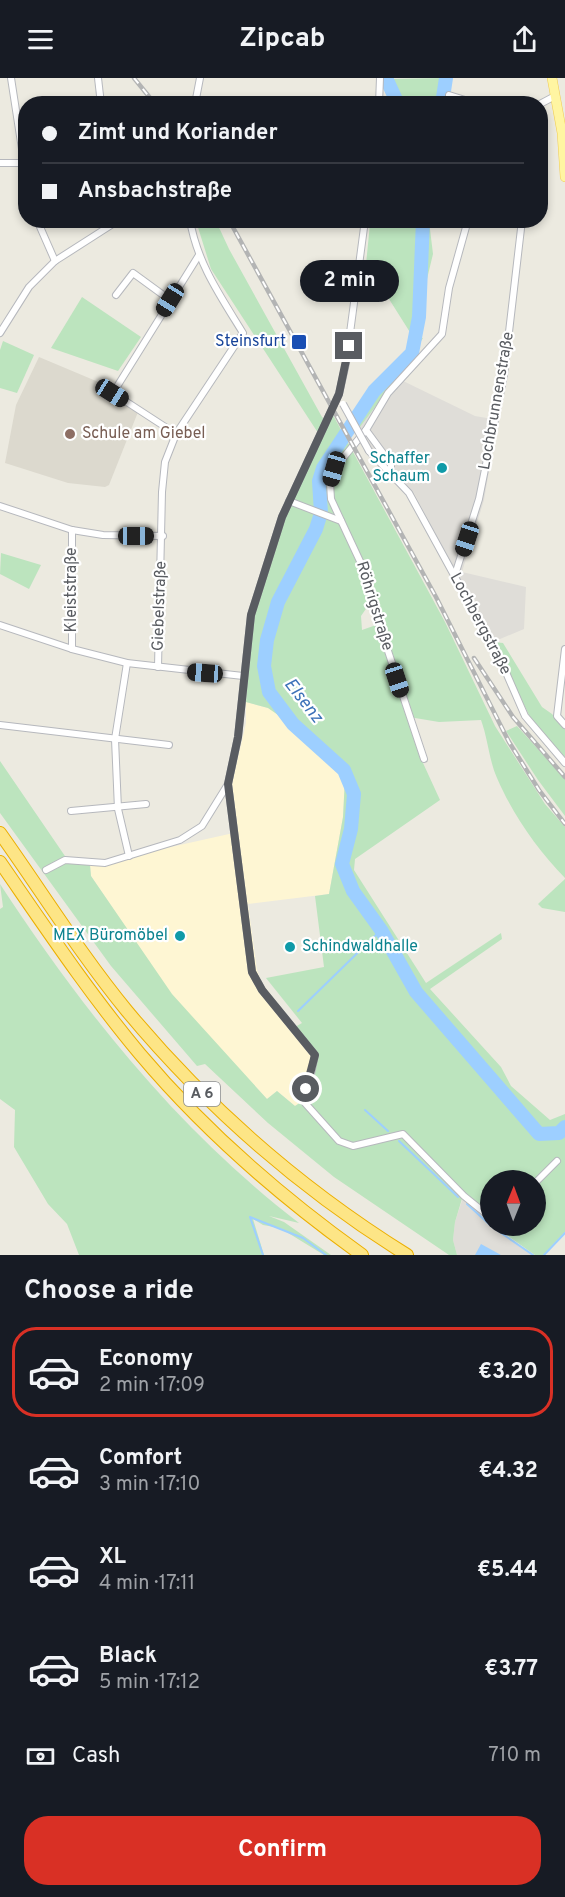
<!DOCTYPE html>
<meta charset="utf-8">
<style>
body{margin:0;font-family:Overpass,sans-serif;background:#20242c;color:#f1f3f6;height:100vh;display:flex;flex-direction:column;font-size:22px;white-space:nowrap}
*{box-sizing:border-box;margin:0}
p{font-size:20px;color:#9ea1a6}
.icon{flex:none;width:33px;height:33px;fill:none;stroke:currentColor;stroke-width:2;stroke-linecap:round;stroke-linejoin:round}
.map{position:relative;height:1177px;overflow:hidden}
.drawer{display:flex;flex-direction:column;background:#171b24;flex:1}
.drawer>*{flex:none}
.hud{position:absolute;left:18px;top:18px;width:530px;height:132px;border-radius:24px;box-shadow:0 3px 9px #0003;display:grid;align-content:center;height:132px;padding:0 24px;background:#171b24}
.needle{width:39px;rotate:1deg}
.controls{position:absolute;left:480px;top:1092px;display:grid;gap:12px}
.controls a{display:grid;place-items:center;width:66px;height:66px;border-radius:50%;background:#171b24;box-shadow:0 3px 9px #0003;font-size:30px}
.end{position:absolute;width:27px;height:27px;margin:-14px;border:8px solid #595c61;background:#fff;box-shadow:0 0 0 3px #fff}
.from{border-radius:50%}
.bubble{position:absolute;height:42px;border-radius:21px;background:#171b24;box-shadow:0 3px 9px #0003;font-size:20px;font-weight:700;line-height:42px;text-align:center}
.car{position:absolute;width:18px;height:36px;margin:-18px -9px;border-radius:8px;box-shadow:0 0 4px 2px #0007;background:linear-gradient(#222 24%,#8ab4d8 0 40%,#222 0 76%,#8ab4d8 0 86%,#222 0)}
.hud b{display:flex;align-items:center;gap:21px;height:57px;font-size:22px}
.hud b+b{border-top:2px solid #363941}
.hud i{width:15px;height:15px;background:#f1f3f6}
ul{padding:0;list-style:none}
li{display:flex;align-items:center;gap:18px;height:90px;margin:0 12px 9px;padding:0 12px;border:3px solid transparent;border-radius:24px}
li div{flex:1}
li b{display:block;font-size:22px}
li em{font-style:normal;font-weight:700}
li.active{border-color:#d93025}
li>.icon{width:54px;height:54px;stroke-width:1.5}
h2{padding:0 24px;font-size:27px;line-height:72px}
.pay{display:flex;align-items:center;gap:15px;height:66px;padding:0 24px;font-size:22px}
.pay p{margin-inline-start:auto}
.cta{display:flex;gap:12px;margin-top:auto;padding:12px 24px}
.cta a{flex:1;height:69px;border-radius:24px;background:#d93025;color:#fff;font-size:24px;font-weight:700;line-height:69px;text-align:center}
header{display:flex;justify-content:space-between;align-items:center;height:78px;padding:0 24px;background:#171b24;font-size:27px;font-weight:700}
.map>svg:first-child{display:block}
.commercial{fill:#fef6d3}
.industrial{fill:#dfddd8}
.education{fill:#dcd9ce}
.green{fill:#bce4be;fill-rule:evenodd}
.water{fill:#9dcfff}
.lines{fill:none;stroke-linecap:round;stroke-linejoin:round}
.stream{stroke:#9dcfff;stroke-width:2}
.river{stroke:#9dcfff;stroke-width:14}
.street-casing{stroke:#b6b8bd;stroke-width:8}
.primary-casing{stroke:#f1cd54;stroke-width:10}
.highway-casing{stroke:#ecaf00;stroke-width:14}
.street{stroke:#fff;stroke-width:6}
.primary{stroke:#fff5a2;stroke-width:9}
.highway{stroke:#fde586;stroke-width:12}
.rail-casing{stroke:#b3b4b4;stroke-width:4.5}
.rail{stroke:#fff;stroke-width:2;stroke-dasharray:7;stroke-linecap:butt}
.street-bridge-casing{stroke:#b6b8bd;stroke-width:8;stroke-linecap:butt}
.street-bridge{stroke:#fff;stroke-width:6}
.route{stroke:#595c61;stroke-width:8}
.transit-dot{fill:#1a4fb4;stroke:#fff;stroke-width:2}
.education-dot{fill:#8d6e63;stroke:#fff;stroke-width:2}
.culture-dot{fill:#0f9aa8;stroke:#fff;stroke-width:2}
.labels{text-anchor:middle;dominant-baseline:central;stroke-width:4.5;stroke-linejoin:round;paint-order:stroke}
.shield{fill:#fff;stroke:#8b8d90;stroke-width:1.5}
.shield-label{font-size:15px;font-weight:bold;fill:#595c61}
.transit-label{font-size:16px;fill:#164399;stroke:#fff;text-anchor:end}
.street-label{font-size:16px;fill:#595c61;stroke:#fff}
.education-label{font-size:16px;fill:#785e54;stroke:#fff;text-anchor:start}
.culture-label{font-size:16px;fill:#0d838f;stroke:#fff;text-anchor:end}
.water-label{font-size:18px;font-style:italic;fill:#3e73b9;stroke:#fff}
</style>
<header><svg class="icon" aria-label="menu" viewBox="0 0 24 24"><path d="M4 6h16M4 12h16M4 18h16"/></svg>Zipcab<svg class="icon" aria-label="share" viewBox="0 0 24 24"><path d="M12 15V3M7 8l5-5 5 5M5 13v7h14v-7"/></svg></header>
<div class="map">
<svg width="565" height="1177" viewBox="0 0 565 1177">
<rect width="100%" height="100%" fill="#eceae0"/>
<!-- commercial -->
<path class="commercial" d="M246,624L268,630L281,639L345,700L343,739L329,816L248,826L257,892L262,905L317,975L316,989L307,1020L295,1028L277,1013L267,1021L171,916L91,798L90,787L238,754L232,706L246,645Z"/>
<!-- industrial -->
<g class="industrial">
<path d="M397,300L475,338L498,342L484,422L462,494L526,509L524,551L493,564L414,415L381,390L360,349Z"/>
<path d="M465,1113L490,1148L535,1177H457L453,1162L455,1144Z"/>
</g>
<!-- education -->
<path class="education" d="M39,279L108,308L109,317L138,334L109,407L105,409L68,405L5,385L16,327Z"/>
<!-- green -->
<g class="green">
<path d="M443,0L438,26L400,25L387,1Z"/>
<path d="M196,143H216L229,171L322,339L329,345L333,337L445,544L495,648L545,726L565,749V800C537,771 513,737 497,700C489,682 488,661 481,642L439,644L409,639L423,685L440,722L355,781L354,792L426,905L501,855L502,861L430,911L501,989L511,1008L550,1042L565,1036V1154L543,1177H535L494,1148H536V1102H490V1145L464,1114L455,1144L453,1162L457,1177H449L334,1099L268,1045L205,986L197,988L111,888L0,735V683L67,781L90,787L91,798L172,916L267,1021L277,1013L295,1028L307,1020L316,989L317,976L295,949L302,945L266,900L324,889L315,818L329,816L343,739L345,700L281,639L268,630L246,624C248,596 249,568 253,541C263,482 296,415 322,361L211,191ZM372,522L379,546L362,552L361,538Z"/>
<path d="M403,143H429L433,176L413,259L423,260L397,300L360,349L352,336L386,296L408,281L413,259L389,221L391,197L365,196L370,146L398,148Z"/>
<path d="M82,219L141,259L118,293L51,270Z"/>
<path d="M3,263L34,277L17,315L0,310V272Z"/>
<path d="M1,475L41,487L29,511L0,496Z"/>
<path d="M493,564L503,565L542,629L552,636L565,650V679L532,643Z"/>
<path d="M517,648L565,701V738L538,702L506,653Z"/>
<path d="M565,801V834L542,830L538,826Z"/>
<path d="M0,806C83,933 178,1052 299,1145L269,1138L284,1144L331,1177H324L280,1150L263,1147L253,1141L264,1177H79L67,1146L48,1126L14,1069L15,1032L0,1021V831L3,829Z"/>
</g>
<!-- water -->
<path class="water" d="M481,1166L501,1177H475Z"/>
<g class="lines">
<!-- stream -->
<g class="stream">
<path d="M298,933L381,852"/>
<path d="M365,1032L388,1053"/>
<path d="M399,1063L458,1119"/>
<path d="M467,1126L490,1147"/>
<path d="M491,1148L533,1177"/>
<path d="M263,1177L250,1139L303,1160L326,1177"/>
<path d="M544,1177L565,1155"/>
</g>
<!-- river -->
<g class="river">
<path d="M386,0L398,26"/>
<path d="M442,26L446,0"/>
<path d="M423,142L419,239L412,275L374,313L323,390L319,403L321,435L316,451L278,524L267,562L264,588L269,614L293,646L344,692L354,716L351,751L342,786L353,813L381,852L416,914L539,1056L559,1055L565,1049"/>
</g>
<defs>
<g id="street">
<path d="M11,0L26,97"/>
<path d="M98,0L101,26"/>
<path d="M449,17L478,26"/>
<path d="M195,26L200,0"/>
<path d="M379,26L380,0"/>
<path d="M519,26H524"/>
<path d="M540,26L555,18"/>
<path d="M0,85H24"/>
<path d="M37,142L55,183"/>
<path d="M365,142L346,285L339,316L282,439L251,537L238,659L228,706L252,894L262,912L315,977L305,1025L339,1063L353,1068L403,1056L464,1118L490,1139"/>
<path d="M116,217L133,195L170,222"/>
<path d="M0,255L29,209L55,183L119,142"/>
<path d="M366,352L334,391L330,405L331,421L365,494L379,546L424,681"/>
<path d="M176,356L113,315L199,177"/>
<path d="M369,373L409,415L501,583L525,638L565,685"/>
<path d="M391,397V386L366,352L388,315L442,256L449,210L468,142"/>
<path d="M289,423L341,443"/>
<path d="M0,428L72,452L103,457L163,458"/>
<path d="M454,500L479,421L504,297L522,142"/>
<path d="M0,547L72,571L127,585L243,598"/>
<path d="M72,571V452"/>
<path d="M565,571L557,638L565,647"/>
<path d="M127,585L115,661L118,731L129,778"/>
<path d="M158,589L162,414L165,384L176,356L243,255C221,219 197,185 190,142"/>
<path d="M0,647L169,667"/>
<path d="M71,733L146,726"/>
<path d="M46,792L65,782L105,785L180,762L202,748L228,706"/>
<path d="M536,1104L557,1083"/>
</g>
<path id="primary" d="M552,0L562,55L565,99"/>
<g id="highway">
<path d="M0,755C42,814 81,877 127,933C207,1029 301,1111 407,1177"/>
<path d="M0,784C45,849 89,915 140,976C204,1052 281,1119 362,1177"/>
</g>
</defs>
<!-- street casing -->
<use href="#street" class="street-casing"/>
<!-- primary casing -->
<use href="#primary" class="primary-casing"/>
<!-- highway casing -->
<use href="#highway" class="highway-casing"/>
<!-- street -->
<use href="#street" class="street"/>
<!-- primary -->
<use href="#primary" class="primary"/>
<!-- highway -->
<use href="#highway" class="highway"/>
<defs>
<g id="rail">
<path d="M134,0L155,26"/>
<path d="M229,142L436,519L509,664L539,712L565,746"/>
<path d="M474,580L513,639L565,699"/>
</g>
</defs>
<!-- rail casing -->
<use href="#rail" class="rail-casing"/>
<!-- rail -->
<use href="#rail" class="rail"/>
<defs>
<path id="street-bridge" d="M343,326L369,373"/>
</defs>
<!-- street-bridge casing -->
<use href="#street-bridge" class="street-bridge-casing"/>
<!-- street-bridge -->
<use href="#street-bridge" class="street-bridge"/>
</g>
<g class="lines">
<!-- route -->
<path class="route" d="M306,1011L315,977L262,912L252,894L228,706L238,659L251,537L282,439L339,316L349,268"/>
</g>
<!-- markers -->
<rect class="transit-dot" x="291" y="256" width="16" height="16" rx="3"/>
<circle class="education-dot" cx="70" cy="356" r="6"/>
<g class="culture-dot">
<circle cx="442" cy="390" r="6"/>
<circle cx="180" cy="858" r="6"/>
<circle cx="290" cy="869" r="6"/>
</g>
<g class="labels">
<!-- shield labels -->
<rect class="shield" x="184" y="1004" width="36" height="24" rx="4.5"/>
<g class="shield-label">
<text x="202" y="1016">A 6</text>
</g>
<!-- transit labels -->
<g class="transit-label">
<text x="286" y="264">Steinsfurt</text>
</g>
<!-- street labels -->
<g class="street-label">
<text transform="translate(497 323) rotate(-80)">Lochbrunnenstraße</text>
<text transform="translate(72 512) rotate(-90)">Kleiststraße</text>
<text transform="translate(160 528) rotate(-88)">Giebelstraße</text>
<text transform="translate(374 528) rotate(73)">Röhrigstraße</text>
<text transform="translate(480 546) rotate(62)">Lochbergstraße</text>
</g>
<!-- education labels -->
<g class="education-label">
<text x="82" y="356">Schule am Giebel</text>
</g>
<!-- culture labels -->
<g class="culture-label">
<text x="430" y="381">Schaffer<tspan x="430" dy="18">Schaum</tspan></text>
<text x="168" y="858">MEX Büromöbel</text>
<text x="302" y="869" text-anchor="start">Schindwaldhalle</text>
</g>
<!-- water labels -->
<g class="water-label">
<text transform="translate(303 623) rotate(52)">Elsenz</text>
</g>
</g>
</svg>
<div class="controls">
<a><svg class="needle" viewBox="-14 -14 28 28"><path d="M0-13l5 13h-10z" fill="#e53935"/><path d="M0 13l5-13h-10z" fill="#9ea1a6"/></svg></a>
</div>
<i class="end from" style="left:306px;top:1011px"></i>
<i class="end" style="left:349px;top:268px"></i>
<div class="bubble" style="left:300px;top:182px;width:99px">2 min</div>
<i class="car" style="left:170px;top:222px;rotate:212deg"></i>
<i class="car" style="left:112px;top:315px;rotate:122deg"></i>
<i class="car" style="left:334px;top:391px;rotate:196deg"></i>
<i class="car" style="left:136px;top:458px;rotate:90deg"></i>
<i class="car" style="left:467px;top:461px;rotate:198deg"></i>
<i class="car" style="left:205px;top:595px;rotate:274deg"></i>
<i class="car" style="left:397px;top:602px;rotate:162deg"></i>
<div class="hud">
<b><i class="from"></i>Zimt und Koriander</b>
<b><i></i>Ansbachstraße</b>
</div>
</div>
<section class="drawer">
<h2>Choose a ride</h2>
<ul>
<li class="active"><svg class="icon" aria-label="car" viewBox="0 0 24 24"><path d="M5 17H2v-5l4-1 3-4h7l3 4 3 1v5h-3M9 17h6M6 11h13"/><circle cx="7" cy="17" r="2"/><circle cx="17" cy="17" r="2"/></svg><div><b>Economy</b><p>2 min · 17:09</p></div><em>€3.20</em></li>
<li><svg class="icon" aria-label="car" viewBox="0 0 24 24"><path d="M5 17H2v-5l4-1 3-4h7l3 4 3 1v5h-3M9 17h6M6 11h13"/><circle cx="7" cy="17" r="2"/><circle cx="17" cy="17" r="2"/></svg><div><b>Comfort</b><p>3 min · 17:10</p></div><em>€4.32</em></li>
<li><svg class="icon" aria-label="car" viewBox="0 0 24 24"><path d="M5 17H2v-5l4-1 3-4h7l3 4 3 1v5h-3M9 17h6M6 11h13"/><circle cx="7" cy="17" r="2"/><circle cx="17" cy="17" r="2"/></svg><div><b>XL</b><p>4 min · 17:11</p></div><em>€5.44</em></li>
<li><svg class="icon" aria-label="car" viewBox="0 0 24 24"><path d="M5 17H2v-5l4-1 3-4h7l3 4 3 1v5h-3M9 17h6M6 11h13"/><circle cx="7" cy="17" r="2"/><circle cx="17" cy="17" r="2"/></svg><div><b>Black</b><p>5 min · 17:12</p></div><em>€3.77</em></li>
</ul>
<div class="pay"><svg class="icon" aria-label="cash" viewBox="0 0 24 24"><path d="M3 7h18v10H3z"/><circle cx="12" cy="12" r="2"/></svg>Cash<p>710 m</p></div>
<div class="cta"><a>Confirm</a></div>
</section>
